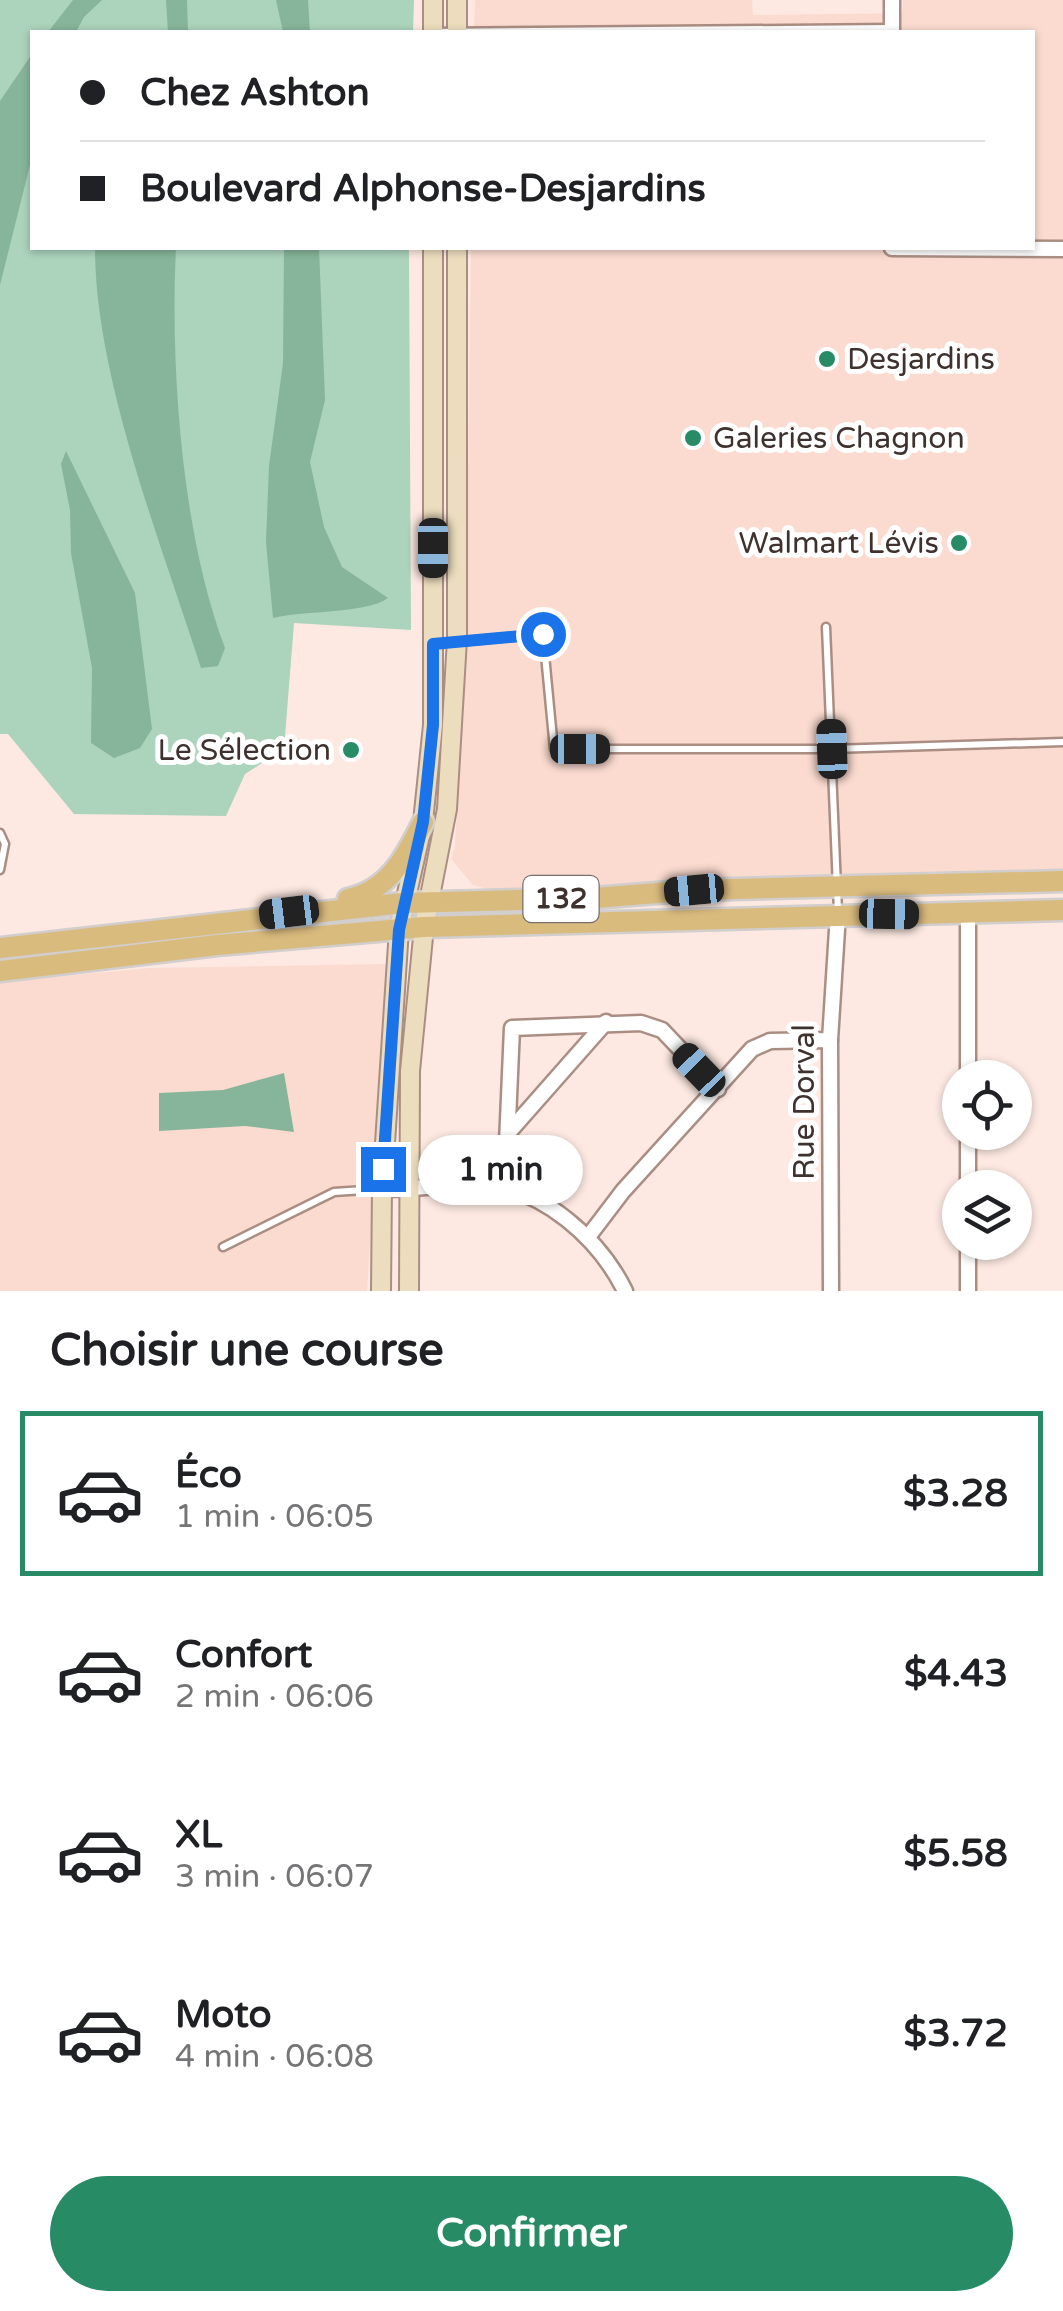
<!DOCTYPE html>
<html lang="fr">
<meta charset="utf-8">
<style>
body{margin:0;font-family:"Varela Round",sans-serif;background:#f2f2f2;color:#202124;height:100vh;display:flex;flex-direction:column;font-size:38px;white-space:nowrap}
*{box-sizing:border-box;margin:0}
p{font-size:32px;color:#757577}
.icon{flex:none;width:55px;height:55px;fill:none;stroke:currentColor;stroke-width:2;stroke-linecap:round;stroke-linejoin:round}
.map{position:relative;height:1291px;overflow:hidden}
.details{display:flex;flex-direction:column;background:#fff;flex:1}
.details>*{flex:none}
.hud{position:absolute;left:30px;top:30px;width:1005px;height:220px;border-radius:0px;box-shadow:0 2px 8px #0004;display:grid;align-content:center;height:220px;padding:0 50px;background:#fff}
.buttons{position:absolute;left:942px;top:1060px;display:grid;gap:20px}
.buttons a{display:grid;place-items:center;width:90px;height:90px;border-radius:50%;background:#fff;box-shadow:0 2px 8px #0004;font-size:50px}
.end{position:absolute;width:45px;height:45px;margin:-22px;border:12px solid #1a73e8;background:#fff;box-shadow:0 0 0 5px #fff}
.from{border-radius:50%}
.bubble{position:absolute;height:70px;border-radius:35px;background:#fff;box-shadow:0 2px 8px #0004;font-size:32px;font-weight:800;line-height:70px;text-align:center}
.car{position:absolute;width:30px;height:60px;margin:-30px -15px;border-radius:12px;box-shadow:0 0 8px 2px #0007;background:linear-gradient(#222 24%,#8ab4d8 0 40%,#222 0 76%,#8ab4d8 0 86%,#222 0)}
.hud b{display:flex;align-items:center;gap:35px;height:95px;font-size:38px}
.hud b+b{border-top:2px solid #e0e0e0}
.hud i{width:25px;height:25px;background:#202124}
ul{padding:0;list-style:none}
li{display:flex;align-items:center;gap:30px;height:165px;margin:0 20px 15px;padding:0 30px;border:5px solid transparent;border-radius:0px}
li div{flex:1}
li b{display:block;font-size:38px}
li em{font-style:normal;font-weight:800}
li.on{border-color:#278b66}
li>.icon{width:90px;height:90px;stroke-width:1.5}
h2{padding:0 50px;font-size:45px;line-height:120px}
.primary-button{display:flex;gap:20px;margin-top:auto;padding:20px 50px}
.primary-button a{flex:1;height:115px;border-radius:60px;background:#278b66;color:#fff;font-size:40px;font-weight:800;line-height:115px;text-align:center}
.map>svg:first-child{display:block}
.built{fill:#fbdbcf}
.green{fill:#acd3bc}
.forest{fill:#87b59b}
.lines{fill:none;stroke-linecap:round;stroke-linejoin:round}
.service-casing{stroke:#ab8e83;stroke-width:11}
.minor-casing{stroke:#ab8e83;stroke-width:19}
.secondary-casing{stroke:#ab8e83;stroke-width:22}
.primary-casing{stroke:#d1cecd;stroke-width:25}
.service{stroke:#fff;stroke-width:6}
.minor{stroke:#fff;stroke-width:14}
.secondary{stroke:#ecddbe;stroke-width:18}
.primary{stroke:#dabb7e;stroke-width:20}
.route{stroke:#1a73e8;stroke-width:12}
.poi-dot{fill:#278b66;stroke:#fff;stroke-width:4}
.labels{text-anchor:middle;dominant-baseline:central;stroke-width:10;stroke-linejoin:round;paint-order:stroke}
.shield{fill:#fff;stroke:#79706d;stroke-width:2.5}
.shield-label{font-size:28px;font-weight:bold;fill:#3f322e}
.poi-label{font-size:30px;fill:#3f322e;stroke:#fff;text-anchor:start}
.street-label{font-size:30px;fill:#3f322e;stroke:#fff}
</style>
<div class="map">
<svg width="1063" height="1291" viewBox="0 0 1063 1291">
<rect width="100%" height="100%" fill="#fde9e2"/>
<!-- built -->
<g class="built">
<path d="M475,0H752L753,15L902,13L903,0H1063V876L504,894L473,885L451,859L455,846L466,622L471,248H1032V32H474Z"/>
<path d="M387,964L367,1291H0V982L149,968Z"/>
</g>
<!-- green -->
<path class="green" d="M0,0H414L413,32H32V248H409L411,630L294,623L284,749L245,774L226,816L74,814L8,734H0Z"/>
<!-- forest -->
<g class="forest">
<path d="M73,0H102L84,17L76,32H48Z"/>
<path d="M166,0H187L188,32H168Z"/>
<path d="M276,0H308L310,32H283Z"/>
<path d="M32,54V157L0,285V101Z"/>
<path d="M95,248H176C170,369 182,535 225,648L218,666L201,668C161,543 95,377 95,248Z"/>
<path d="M284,248H319L325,400L310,462L324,527L342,567L388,598C366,614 305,610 273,618L266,542L269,466L283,363Z"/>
<path d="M66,451L135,593L152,729L140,748L114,758L91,743L92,668L71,553L70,510L61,464Z"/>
<path d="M284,1073L294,1132L245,1126L159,1131V1093L223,1090Z"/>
</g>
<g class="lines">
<defs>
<g id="service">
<path d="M433,32L891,28"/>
<path d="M826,627L838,911"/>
<path d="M435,644L543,634L554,749H832L1063,742"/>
<path d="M0,833L5,844L0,870"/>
<path d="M223,1247L334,1192L379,1189"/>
</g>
<g id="minor">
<path d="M892,32V0"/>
<path d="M892,248L1063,249"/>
<path d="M968,916V1078"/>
<path d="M509,1132L606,1022"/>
<path d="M968,1132V1188"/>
<path d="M382,1189C415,1190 449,1183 482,1185C543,1187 600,1240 625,1291"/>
<path d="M505,1189L512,1028L641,1023L662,1030L718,1089"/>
<path d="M588,1237L623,1191L752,1049L770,1041L830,1040"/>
<path d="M968,1242V1291"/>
<path d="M831,1291L830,1040L838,914"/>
</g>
<g id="secondary">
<path d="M433,0V32"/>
<path d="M457,32V0"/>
<path d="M381,1291L382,1189L399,929L423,822L433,725V248"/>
<path d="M409,1291L410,1071L424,927L447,809L457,639V248"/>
</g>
<g id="primary">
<path d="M348,899C388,891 406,857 423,822"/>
<path d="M0,948L403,903L595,898L694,890L1063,881"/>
<path d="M0,971L217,945L424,927L1063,910"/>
</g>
</defs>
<!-- service casing -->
<use href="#service" class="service-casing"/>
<!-- minor casing -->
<use href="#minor" class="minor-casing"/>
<!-- secondary casing -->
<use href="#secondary" class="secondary-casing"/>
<!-- primary casing -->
<use href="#primary" class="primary-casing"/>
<!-- service -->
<use href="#service" class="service"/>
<!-- minor -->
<use href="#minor" class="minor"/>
<!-- secondary -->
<use href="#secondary" class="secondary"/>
<!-- primary -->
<use href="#primary" class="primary"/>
</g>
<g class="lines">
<!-- route -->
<path class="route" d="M383,1169L399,930L423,822L433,725V644L543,634"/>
</g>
<!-- markers -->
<g class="poi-dot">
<circle cx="827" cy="359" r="10"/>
<circle cx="693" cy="438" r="10"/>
<circle cx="959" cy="543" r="10"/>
<circle cx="351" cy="750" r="10"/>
</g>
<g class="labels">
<!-- shield labels -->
<rect class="shield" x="523.5" y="876" width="75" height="46" rx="8"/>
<g class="shield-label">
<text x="561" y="899">132</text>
</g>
<!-- poi labels -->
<g class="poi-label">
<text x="847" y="359">Desjardins</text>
<text x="713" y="438">Galeries Chagnon</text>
<text x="939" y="543" text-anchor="end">Walmart Lévis</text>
<text x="331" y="750" text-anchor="end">Le Sélection</text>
</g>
<!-- street labels -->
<g class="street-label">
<text transform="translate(804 1102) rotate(-90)">Rue Dorval</text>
</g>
</g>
</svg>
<div class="buttons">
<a><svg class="icon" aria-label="locate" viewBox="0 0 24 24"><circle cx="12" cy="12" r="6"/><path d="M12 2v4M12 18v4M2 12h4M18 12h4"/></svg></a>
<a><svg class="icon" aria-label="layers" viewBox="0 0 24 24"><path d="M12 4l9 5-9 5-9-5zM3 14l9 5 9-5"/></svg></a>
</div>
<i class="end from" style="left:543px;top:634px"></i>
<i class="end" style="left:383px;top:1169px"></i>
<div class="bubble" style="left:418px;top:1135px;width:165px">1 min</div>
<i class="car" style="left:433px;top:548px;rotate:180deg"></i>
<i class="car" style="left:580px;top:749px;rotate:90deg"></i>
<i class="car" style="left:832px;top:749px;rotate:358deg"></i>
<i class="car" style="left:694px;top:890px;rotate:265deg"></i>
<i class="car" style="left:289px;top:912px;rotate:263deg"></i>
<i class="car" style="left:889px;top:914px;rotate:91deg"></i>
<i class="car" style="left:699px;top:1070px;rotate:316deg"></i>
<div class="hud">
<b><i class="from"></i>Chez Ashton</b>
<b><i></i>Boulevard Alphonse-Desjardins</b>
</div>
</div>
<section class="details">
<h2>Choisir une course</h2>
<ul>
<li class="on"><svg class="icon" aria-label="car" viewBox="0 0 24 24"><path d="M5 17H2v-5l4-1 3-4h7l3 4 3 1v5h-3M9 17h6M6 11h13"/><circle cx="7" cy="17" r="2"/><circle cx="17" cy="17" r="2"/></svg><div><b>Éco</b><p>1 min · 06:05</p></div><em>$3.28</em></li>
<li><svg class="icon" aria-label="car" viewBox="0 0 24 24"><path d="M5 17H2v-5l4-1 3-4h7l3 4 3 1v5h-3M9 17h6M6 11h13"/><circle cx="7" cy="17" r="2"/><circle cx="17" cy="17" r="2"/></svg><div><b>Confort</b><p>2 min · 06:06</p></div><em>$4.43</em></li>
<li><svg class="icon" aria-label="car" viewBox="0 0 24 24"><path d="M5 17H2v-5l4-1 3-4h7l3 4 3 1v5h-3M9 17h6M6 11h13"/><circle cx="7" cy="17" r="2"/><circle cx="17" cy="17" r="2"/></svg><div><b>XL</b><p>3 min · 06:07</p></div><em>$5.58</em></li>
<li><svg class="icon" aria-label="car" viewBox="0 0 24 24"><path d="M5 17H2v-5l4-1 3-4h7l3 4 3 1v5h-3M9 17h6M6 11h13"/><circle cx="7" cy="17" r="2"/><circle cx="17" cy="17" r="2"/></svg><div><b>Moto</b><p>4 min · 06:08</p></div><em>$3.72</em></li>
</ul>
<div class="primary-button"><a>Confirmer</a></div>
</section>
